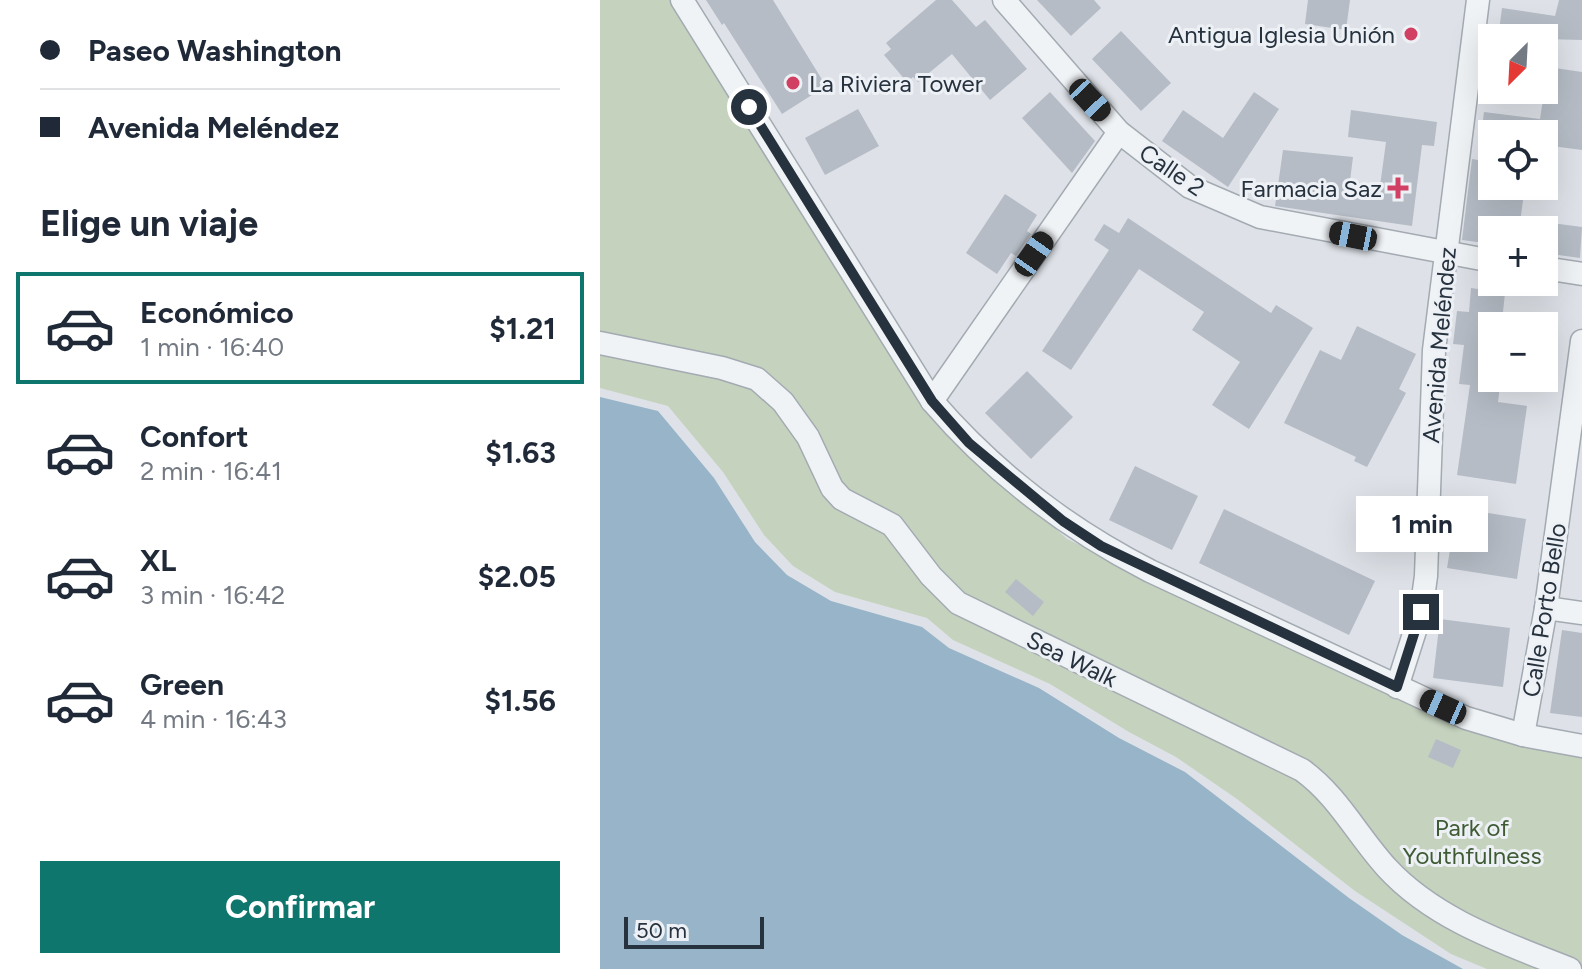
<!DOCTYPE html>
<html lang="es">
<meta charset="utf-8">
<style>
body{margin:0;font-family:Figtree,sans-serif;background:#f2f2f3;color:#1f2937;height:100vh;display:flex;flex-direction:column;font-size:30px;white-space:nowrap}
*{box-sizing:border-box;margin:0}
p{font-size:26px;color:#747a83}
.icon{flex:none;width:44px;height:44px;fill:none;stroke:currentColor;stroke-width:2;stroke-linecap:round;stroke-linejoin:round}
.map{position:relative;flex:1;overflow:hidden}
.sheet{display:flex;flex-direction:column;background:#fff;width:600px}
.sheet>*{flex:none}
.banner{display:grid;align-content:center;height:176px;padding:0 40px;background:#fff}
.needle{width:52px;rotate:204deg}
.fabs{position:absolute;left:878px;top:24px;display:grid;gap:16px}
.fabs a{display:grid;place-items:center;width:80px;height:80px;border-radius:0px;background:#fff;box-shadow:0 8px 32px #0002;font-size:40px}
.scale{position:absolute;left:24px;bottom:20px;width:140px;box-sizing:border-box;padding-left:8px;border:4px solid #27323f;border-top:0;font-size:22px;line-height:28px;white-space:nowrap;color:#27323f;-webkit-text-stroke:6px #edf1f5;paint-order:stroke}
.end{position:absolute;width:36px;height:36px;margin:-18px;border:10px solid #27323f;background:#fff;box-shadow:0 0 0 4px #fff}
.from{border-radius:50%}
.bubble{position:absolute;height:56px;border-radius:0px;background:#fff;box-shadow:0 8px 32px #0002;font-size:26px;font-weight:700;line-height:56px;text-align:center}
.car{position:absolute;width:24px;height:48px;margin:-24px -12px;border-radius:10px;box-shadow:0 0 6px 2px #0007;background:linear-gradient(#222 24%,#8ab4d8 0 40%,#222 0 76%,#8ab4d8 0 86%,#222 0)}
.banner b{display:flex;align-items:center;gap:28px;height:76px;font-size:30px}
.banner b+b{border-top:2px solid #e0e1e3}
.banner i{width:20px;height:20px;background:#1f2937}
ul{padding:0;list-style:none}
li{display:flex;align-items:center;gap:24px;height:112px;margin:0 16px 12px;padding:0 24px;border:4px solid transparent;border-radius:0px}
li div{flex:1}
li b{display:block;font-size:30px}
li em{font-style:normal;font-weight:700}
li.current{border-color:#0f766e}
li>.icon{width:72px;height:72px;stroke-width:1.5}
h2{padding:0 40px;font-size:36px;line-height:96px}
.button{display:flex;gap:16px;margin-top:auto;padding:16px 40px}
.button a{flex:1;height:92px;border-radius:0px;background:#0f766e;color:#fff;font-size:32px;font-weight:700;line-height:92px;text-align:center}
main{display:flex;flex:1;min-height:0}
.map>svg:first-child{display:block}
.green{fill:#c5d2be}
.water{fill:#97b4c9}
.building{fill:#b5bcc5}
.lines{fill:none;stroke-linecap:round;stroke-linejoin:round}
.minor-casing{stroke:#a3aab2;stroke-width:25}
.minor{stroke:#f0f3f6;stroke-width:22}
.route{stroke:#27323f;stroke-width:10}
.poi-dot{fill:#d13f62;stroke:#edf1f5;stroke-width:3}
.labels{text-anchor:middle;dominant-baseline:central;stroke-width:6;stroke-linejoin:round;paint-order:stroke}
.poi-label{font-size:24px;fill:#27323f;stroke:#edf1f5;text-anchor:end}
.street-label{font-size:24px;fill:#27323f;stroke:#edf1f5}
.park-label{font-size:24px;fill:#3f5b34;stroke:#edf1f5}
</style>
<main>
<section class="sheet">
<div class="banner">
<b><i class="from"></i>Paseo Washington</b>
<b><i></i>Avenida Meléndez</b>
</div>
<h2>Elige un viaje</h2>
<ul>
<li class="current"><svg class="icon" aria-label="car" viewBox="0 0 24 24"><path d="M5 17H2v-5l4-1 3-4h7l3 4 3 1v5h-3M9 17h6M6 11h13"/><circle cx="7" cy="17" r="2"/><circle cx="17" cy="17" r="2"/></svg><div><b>Económico</b><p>1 min · 16:40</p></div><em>$1.21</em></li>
<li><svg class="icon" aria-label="car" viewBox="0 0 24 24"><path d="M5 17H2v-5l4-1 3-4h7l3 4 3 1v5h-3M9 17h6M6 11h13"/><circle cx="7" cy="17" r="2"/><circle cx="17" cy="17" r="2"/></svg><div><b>Confort</b><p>2 min · 16:41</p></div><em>$1.63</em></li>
<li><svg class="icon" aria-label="car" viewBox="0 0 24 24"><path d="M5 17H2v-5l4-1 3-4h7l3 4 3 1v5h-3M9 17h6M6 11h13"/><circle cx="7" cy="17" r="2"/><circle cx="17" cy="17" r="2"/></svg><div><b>XL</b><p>3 min · 16:42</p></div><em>$2.05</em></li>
<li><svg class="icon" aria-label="car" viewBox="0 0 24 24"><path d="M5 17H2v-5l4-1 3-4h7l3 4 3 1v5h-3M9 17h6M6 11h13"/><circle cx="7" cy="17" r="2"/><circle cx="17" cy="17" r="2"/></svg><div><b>Green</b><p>4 min · 16:43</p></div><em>$1.56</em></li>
</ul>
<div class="button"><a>Confirmar</a></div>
</section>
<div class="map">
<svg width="982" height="969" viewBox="0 0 982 969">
<rect width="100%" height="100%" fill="#dee2e8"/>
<!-- green -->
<path class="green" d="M0,0H70L338,423L467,539L863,723L982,756V969H887L851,954L755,891L637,799L576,757L529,732L450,684L353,640L327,618L235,592L193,566L164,535L123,472L68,406L0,388Z"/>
<!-- water -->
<path class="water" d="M0,397L58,411L114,478L155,542L187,575L231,601L322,627L349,648L439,688L519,738L585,772L749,898L802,935L863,969H0Z"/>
<!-- building -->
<g class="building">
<path d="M106,0H173L226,86L182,114L124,23L122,25Z"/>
<path d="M336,0H352L376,27L385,20L427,69L390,100L352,54L318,82L313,77L307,82L284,55L291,49L286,43Z"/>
<path d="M437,0H494L501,8L471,36Z"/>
<path d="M708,0H750L746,30L705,24Z"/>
<path d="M959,0H982V40L898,38L902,8L955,16Z"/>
<path d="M521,31L571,83L541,111L492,59Z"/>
<path d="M948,67L982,72V150L944,145V134H892V186H925L919,230H892V244L862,240L872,159L878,160L884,112L940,119Z"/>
<path d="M450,92L495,141L472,173L422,118Z"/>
<path d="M654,92L679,109L628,187L562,141L583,110L623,138Z"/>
<path d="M258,109L279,146L225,175L205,138Z"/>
<path d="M751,110L837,122L834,146L822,145L812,226L675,206L683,150L753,157L750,181L780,186L786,142L748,137Z"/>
<path d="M405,194L437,215L427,231L431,234L416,256L411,253L397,274L366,253Z"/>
<path d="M528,218L671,313L676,305L713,328L649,429L612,405L640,362L592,330L604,312L539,269L471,370L442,351L509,250L494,240L504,224L519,233Z"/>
<path d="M944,222L982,227L980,258L944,253Z"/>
<path d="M871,288L905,293L903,312L939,317L938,326H892V378H901L898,402L927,406L916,484L857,475L870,385L859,384L864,345L853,344L857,311L869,312Z"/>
<path d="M757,326L816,354L799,389L806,393L767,467L754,461L756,457L684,423L720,350L741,360Z"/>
<path d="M427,371L473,417L431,459L385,413Z"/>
<path d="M535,466L598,496L572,550L509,520Z"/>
<path d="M857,508L926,519L917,579L847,568Z"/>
<path d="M624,509L775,581L749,635L599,563Z"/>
<path d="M416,579L444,602L433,616L405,592Z"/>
<path d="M840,619L910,628L903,687L833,678Z"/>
<path d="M962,630L982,633V717L950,713Z"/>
<path d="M836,739L861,750L853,768L828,757Z"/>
</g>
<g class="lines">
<defs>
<g id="minor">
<path d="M82,0L332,401C393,472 466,528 550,571L866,718L923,735L982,746"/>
<path d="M404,0L519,132L590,187L660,217L892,261"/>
<path d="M944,268L982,274"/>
<path d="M0,343L122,368L157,379L183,402L208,437L232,488L242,499L292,525L331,576L358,603L702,770C738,796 757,835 787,868C835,920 905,943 970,969"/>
<path d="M332,401L519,132"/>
<path d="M946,608L982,613"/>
<path d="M797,687L821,612L826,576L834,350L878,0"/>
<path d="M923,735L946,608L982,341"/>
</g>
</defs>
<!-- minor casing -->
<use href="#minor" class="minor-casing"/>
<!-- minor -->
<use href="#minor" class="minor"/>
</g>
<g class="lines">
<!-- route -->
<path class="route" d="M149,107L332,401L369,443L463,521L501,546L797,687L821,612"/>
</g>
<!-- markers -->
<g class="poi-dot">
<circle cx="811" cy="34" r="8"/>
<circle cx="193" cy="83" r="8"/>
<path d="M794 176h8v8h8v8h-8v8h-8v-8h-8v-8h8z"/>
</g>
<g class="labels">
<!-- poi labels -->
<g class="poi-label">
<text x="795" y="34">Antigua Iglesia Unión</text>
<text x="209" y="83" text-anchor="start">La Riviera Tower</text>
<text x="782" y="188">Farmacia Saz</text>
</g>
<!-- street labels -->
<g class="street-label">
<text transform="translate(572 170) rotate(34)">Calle 2</text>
<text transform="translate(839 345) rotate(-85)">Avenida Meléndez</text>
<text transform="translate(944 610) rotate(-81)">Calle Porto Bello</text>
<text transform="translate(472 659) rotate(26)">Sea Walk</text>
</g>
<!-- park labels -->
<g class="park-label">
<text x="872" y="827">Park of<tspan x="872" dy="28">Youthfulness</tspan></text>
</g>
</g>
</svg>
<div class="fabs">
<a><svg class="needle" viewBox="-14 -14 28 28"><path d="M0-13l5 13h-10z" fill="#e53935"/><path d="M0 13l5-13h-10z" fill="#747a83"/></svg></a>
<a><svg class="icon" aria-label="locate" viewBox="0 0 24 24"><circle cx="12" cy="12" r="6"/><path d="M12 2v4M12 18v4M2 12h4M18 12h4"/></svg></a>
<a>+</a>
<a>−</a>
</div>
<div class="scale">50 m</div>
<i class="end from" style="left:149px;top:107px"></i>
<i class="end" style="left:821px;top:612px"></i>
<div class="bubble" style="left:756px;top:496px;width:132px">1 min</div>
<i class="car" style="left:490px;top:100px;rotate:137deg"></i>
<i class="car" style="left:753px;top:236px;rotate:281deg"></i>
<i class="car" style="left:434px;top:254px;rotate:35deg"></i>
<i class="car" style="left:843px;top:707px;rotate:294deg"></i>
</div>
</main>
